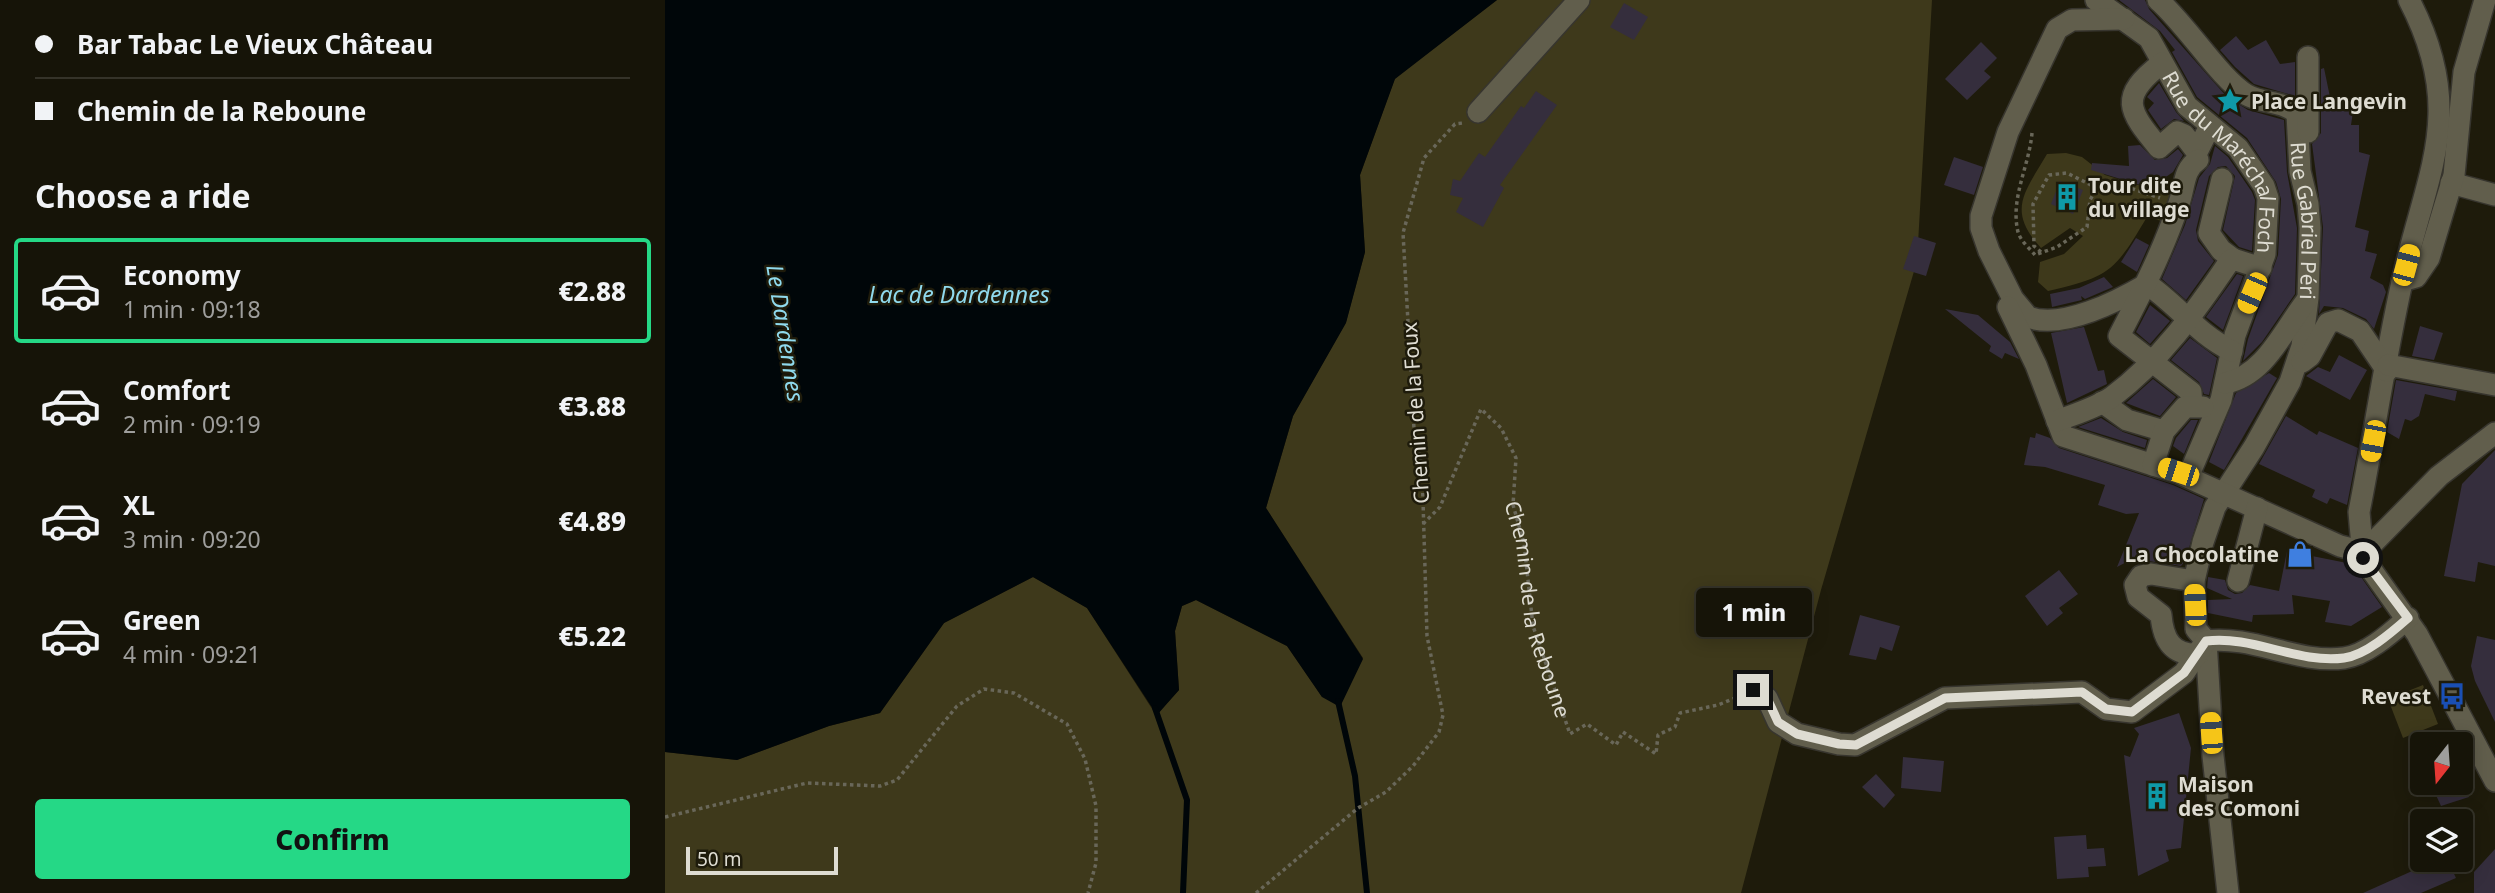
<!DOCTYPE html>
<meta charset="utf-8">
<style>
body{margin:0;font-family:"Noto Sans",sans-serif;background:#1f1d12;color:#f1f3f6;height:100vh;display:flex;flex-direction:column;font-size:26px;white-space:nowrap}
*{box-sizing:border-box;margin:0}
p{font-size:23px;color:#9e9e9c}
.icon{flex:none;width:38px;height:38px;fill:none;stroke:currentColor;stroke-width:2;stroke-linecap:round;stroke-linejoin:round}
.map{position:relative;flex:1;overflow:hidden}
.side{display:flex;flex-direction:column;background:#161408;width:665px}
.side>*{flex:none}
.hud{display:grid;align-content:center;height:154px;padding:0 35px;background:#161408}
.needle{width:46px;rotate:197deg}
.buttons{position:absolute;left:1745px;top:732px;display:grid;gap:14px}
.buttons a{display:grid;place-items:center;width:63px;height:63px;border-radius:7px;background:#161408;box-shadow:0 4px 18px #0003,0 0 0 2px #353329;font-size:35px}
.scale{position:absolute;left:21px;bottom:18px;width:152px;box-sizing:border-box;padding-left:7px;border:4px solid #dedcd2;border-top:0;font-size:19px;line-height:24px;white-space:nowrap;color:#dedcd2;-webkit-text-stroke:5px #1e1b0b;paint-order:stroke}
.end{position:absolute;width:32px;height:32px;margin:-16px;border:9px solid #dedcd2;background:#111;box-shadow:0 0 0 4px #111}
.from{border-radius:50%}
.bubble{position:absolute;height:49px;border-radius:7px;background:#161408;box-shadow:0 4px 18px #0003,0 0 0 2px #353329;font-size:23px;font-weight:800;line-height:49px;text-align:center}
.car{position:absolute;width:21px;height:42px;margin:-21px -10px;border-radius:9px;box-shadow:0 0 5px 2px #0007;background:linear-gradient(#f5c518 24%,#345 0 40%,#f5c518 0 76%,#345 0 86%,#f5c518 0)}
.hud b{display:flex;align-items:center;gap:24px;height:66px;font-size:26px}
.hud b+b{border-top:2px solid #353329}
.hud i{width:18px;height:18px;background:#f1f3f6}
ul{padding:0;list-style:none}
li{display:flex;align-items:center;gap:21px;height:105px;margin:0 14px 10px;padding:0 21px;border:4px solid transparent;border-radius:7px}
li div{flex:1}
li b{display:block;font-size:26px}
li em{font-style:normal;font-weight:800}
li.current{border-color:#25d886}
li>.icon{width:63px;height:63px;stroke-width:1.5}
h2{padding:0 35px;font-size:32px;line-height:84px}
.cta{display:flex;gap:14px;margin-top:auto;padding:14px 35px}
.cta a{flex:1;height:80px;border-radius:7px;background:#25d886;color:#111;font-size:28px;font-weight:800;line-height:80px;text-align:center}
main{display:flex;flex:1;min-height:0}
.map>svg:first-child{display:block}
.green{fill:#3e391b}
.water{fill:#000609}
.lines{fill:none;stroke-linecap:round;stroke-linejoin:round}
.stream{stroke:#000609;stroke-width:6}
.building{fill:#352e3d}
.minor-casing{stroke:#37352e;stroke-width:24}
.path{stroke:#696759;stroke-width:3.5;stroke-dasharray:3.5 3.5;stroke-linecap:butt}
.minor{stroke:#615e4c;stroke-width:21}
.route{stroke:#dedcd2;stroke-width:9}
.labels{text-anchor:middle;dominant-baseline:central;stroke-width:5;stroke-linejoin:round;paint-order:stroke}
.poi-label{font-size:21px;font-weight:bold;fill:#dedcd2;stroke:#1e1b0b;text-anchor:start}
.street-label{font-size:21px;fill:#dedcd2;stroke:#1e1b0b}
.water-label{font-size:23px;font-style:italic;fill:#90daed;stroke:#1e1b0b}
</style>
<main>
<section class="side">
<div class="hud">
<b><i class="from"></i>Bar Tabac Le Vieux Château</b>
<b><i></i>Chemin de la Reboune</b>
</div>
<h2>Choose a ride</h2>
<ul>
<li class="current"><svg class="icon" aria-label="car" viewBox="0 0 24 24"><path d="M5 17H2v-5l4-1 3-4h7l3 4 3 1v5h-3M9 17h6M6 11h13"/><circle cx="7" cy="17" r="2"/><circle cx="17" cy="17" r="2"/></svg><div><b>Economy</b><p>1 min · 09:18</p></div><em>€2.88</em></li>
<li><svg class="icon" aria-label="car" viewBox="0 0 24 24"><path d="M5 17H2v-5l4-1 3-4h7l3 4 3 1v5h-3M9 17h6M6 11h13"/><circle cx="7" cy="17" r="2"/><circle cx="17" cy="17" r="2"/></svg><div><b>Comfort</b><p>2 min · 09:19</p></div><em>€3.88</em></li>
<li><svg class="icon" aria-label="car" viewBox="0 0 24 24"><path d="M5 17H2v-5l4-1 3-4h7l3 4 3 1v5h-3M9 17h6M6 11h13"/><circle cx="7" cy="17" r="2"/><circle cx="17" cy="17" r="2"/></svg><div><b>XL</b><p>3 min · 09:20</p></div><em>€4.89</em></li>
<li><svg class="icon" aria-label="car" viewBox="0 0 24 24"><path d="M5 17H2v-5l4-1 3-4h7l3 4 3 1v5h-3M9 17h6M6 11h13"/><circle cx="7" cy="17" r="2"/><circle cx="17" cy="17" r="2"/></svg><div><b>Green</b><p>4 min · 09:21</p></div><em>€5.22</em></li>
</ul>
<div class="cta"><a>Confirm</a></div>
</section>
<div class="map">
<svg width="1830" height="893" viewBox="0 0 1830 893">
<rect width="100%" height="100%" fill="#1e1b0b"/>
<!-- green -->
<g class="green">
<path d="M832,0H1267L1252,261L1156,590L1076,893H0V752L72,760L164,726L215,713L279,623L368,577L422,608L491,715L514,690L510,631L517,606L531,600L622,646L657,697L698,658L601,508L628,416L681,322L700,252L695,175L730,78Z"/>
<path d="M1401,153L1417,157L1440,175L1490,190L1492,179L1514,186L1504,223L1482,217C1450,271 1445,277 1383,291L1373,282L1375,262L1399,254L1418,236L1405,228L1376,248C1341,210 1360,192 1382,154Z"/>
<path d="M1758,685L1773,724L1738,738L1723,699Z"/>
</g>
<!-- water -->
<path class="water" d="M0,0H832L730,79L695,175L700,252L681,323L628,416L601,508L698,659L675,707L657,697L622,646L531,600L517,606L510,631L514,690L492,715L422,608L368,577L279,623L215,713L164,726L72,760L0,752Z"/>
<g class="lines">
<!-- stream -->
<g class="stream">
<path d="M673,701L690,776L702,893"/>
<path d="M490,708L522,800L518,893"/>
</g>
</g>
<!-- building -->
<g class="building">
<path d="M1454,0H1480L1484,9L1562,97L1583,110L1619,120L1622,172L1632,228L1630,294L1597,342L1578,361L1583,339L1613,255L1616,199L1611,182L1582,138L1532,97L1507,52L1510,50L1495,31Z"/>
<path d="M959,3L983,17L969,40L945,27Z"/>
<path d="M1571,36L1583,50L1601,40L1615,64L1630,62V96L1589,84L1570,67L1555,50Z"/>
<path d="M1316,42L1332,58L1319,71L1326,77L1302,100L1280,79Z"/>
<path d="M1659,68L1666,102L1689,105L1686,125H1694V152L1705,155L1690,227L1704,231L1700,251L1712,254L1705,278L1718,285L1721,292L1709,329L1701,319L1678,308L1659,306L1654,314L1658,227L1647,144L1656,133V69Z"/>
<path d="M1494,83L1511,112L1519,121L1509,119L1496,129L1483,110L1489,103L1482,97Z"/>
<path d="M871,91L892,105L835,185L839,188L818,227L791,212L798,198L785,195L788,179L795,181L814,153L820,157L856,106L859,108Z"/>
<path d="M1475,145L1490,160L1502,158L1513,149L1518,155L1508,172L1485,188L1426,170L1427,163L1464,166L1463,146Z"/>
<path d="M1550,146L1563,157L1587,192L1590,200L1587,251L1574,247L1558,230L1570,176L1561,166L1553,167L1544,176L1531,230L1533,241L1549,261L1521,300L1497,279L1520,225L1534,178L1545,164Z"/>
<path d="M1289,157L1318,167L1309,195L1279,185Z"/>
<path d="M1395,181L1418,190L1408,214L1386,204Z"/>
<path d="M1249,236L1271,243L1261,276L1238,269Z"/>
<path d="M1471,238L1484,245L1472,272L1456,262Z"/>
<path d="M1572,274L1578,276L1558,330L1541,317Z"/>
<path d="M1439,277L1448,287L1420,299L1416,296L1417,300L1387,307L1385,294L1414,288Z"/>
<path d="M1485,305L1505,321L1485,344L1471,332Z"/>
<path d="M1280,309L1313,315L1345,342L1354,359L1340,353L1337,359L1324,351L1326,346Z"/>
<path d="M1755,326L1778,333L1769,360L1747,356Z"/>
<path d="M1419,327L1433,371L1439,370L1442,384L1402,403L1386,333Z"/>
<path d="M1525,338L1552,358L1544,395L1539,394L1534,382L1506,360Z"/>
<path d="M1674,355L1702,370L1685,400L1641,376L1653,367L1665,372Z"/>
<path d="M1604,373L1612,378L1559,470L1544,462L1571,393Z"/>
<path d="M1488,379L1511,397L1495,416L1461,403Z"/>
<path d="M1731,380L1792,391L1790,401L1760,394L1754,416L1746,421L1740,419L1734,439L1722,432Z"/>
<path d="M1621,416L1652,435L1654,431L1693,448L1682,505L1665,498L1662,504L1647,497L1650,490L1594,464Z"/>
<path d="M1436,418L1458,432L1482,440L1480,448L1413,427Z"/>
<path d="M1526,420H1533L1519,454L1508,446L1511,438Z"/>
<path d="M1371,433L1385,438L1394,448L1508,485L1539,499L1520,561L1516,566L1484,561L1473,556L1452,567L1474,513L1461,514L1433,505L1440,485L1380,467L1359,465L1365,437L1370,438Z"/>
<path d="M1830,450V566L1813,562L1810,582L1779,576L1797,484Z"/>
<path d="M1622,551L1687,564L1717,607L1686,626L1660,622L1665,601L1627,595L1629,614L1588,615L1587,622L1543,613V600L1567,599L1542,588L1543,577L1560,580L1563,590L1570,594L1577,593L1585,585L1614,591Z"/>
<path d="M1394,570L1413,594L1394,608L1398,613L1382,626L1360,596Z"/>
<path d="M1195,615L1235,626L1227,651L1215,647L1211,660L1184,655Z"/>
<path d="M1812,636L1830,640V722L1810,681L1806,666Z"/>
<path d="M1514,713L1526,748L1516,848L1501,850L1504,861L1473,876L1459,755L1465,757L1474,734L1469,728Z"/>
<path d="M1238,757L1279,761L1276,792L1236,788Z"/>
<path d="M1211,774L1230,795L1219,808L1197,787Z"/>
<path d="M1765,782H1797L1804,797L1776,806Z"/>
<path d="M1421,835L1422,849L1439,848L1441,866L1423,867L1424,877L1392,879L1389,837Z"/>
<path d="M1830,849V893H1809V872Z"/>
<path d="M1774,859H1782L1791,878L1756,893H1698Z"/>
</g>
<g class="lines">
<defs>
<g id="minor">
<path id="s2" d="M1431,0L1484,38L1522,106L1573,148L1599,186L1603,198L1600,254L1570,335L1556,400L1523,477"/>
<path id="s3" d="M1493,0C1522,25 1554,78 1582,95C1598,104 1621,101 1632,114L1635,171L1643,204L1645,228L1643,298L1637,346L1625,382L1589,447L1550,507L1538,542L1529,581L1531,629L1541,641L1548,756L1563,893"/>
<path d="M1744,0C1803,113 1761,172 1737,282C1720,358 1709,436 1694,512L1698,558L1752,634L1830,781"/>
<path d="M1459,19L1407,20L1392,29L1343,132L1316,216V228L1324,251L1348,299L1363,317C1397,330 1453,301 1482,284C1513,305 1532,334 1567,351"/>
<path d="M1643,57V132"/>
<path d="M1497,63C1453,97 1463,110 1494,148L1512,132L1519,135L1532,152L1545,126"/>
<path d="M813,112L914,0"/>
<path d="M1557,179L1544,233L1556,250L1568,259"/>
<path d="M1786,183L1830,195"/>
<path d="M1737,281L1751,277L1764,258L1789,175L1799,72L1820,0"/>
<path d="M1343,307L1371,365L1398,436L1513,473L1675,546L1699,552"/>
<path d="M1637,362L1645,356L1663,323L1673,320L1695,331L1722,371"/>
<path d="M1723,365L1830,385"/>
<path d="M1560,383C1600,376 1619,329 1642,300"/>
<path d="M1437,402L1462,420L1499,431"/>
<path d="M1527,406L1526,392L1454,336C1477,292 1499,249 1514,203C1520,187 1518,169 1533,160"/>
<path d="M1392,421C1410,414 1431,408 1447,397C1495,361 1531,311 1564,262L1568,259L1596,268"/>
<path d="M1488,465L1499,431L1520,407H1538"/>
<path d="M1699,552L1774,476L1830,433"/>
<path d="M1529,581L1486,574L1476,576L1470,585L1473,597L1496,615C1498,639 1507,656 1534,654"/>
<path d="M1573,581L1592,508"/>
<path d="M1541,641C1588,635 1632,664 1679,658C1702,655 1727,632 1743,618"/>
<path d="M1088,690L1102,698L1113,722L1132,734L1174,744L1190,745L1280,698L1417,692L1441,709L1467,712L1519,673L1541,641"/>
</g>
</defs>
<!-- minor casing -->
<use href="#minor" class="minor-casing"/>
<!-- path -->
<g class="path">
<path d="M1367,133C1364,167 1345,198 1353,232C1355,240 1364,248 1370,255L1392,247L1422,227L1425,200L1432,188L1453,184L1495,198"/>
<path d="M1376,252L1369,246L1368,204L1384,175L1402,173L1432,188"/>
<path id="s1" d="M758,524L775,507L816,409L836,428L851,458L848,505L859,543L868,626L905,734L922,724L951,745L958,732L991,754L993,735L1010,727L1015,713L1053,705L1070,698"/>
<path d="M0,817L142,783L215,786L232,780L292,706L319,689L349,693L402,724L420,759L431,806V863L423,893"/>
<path d="M591,893L693,808L721,792L748,766L774,732L778,715L762,636L757,467L749,429L738,233L759,158L790,124L798,123"/>
</g>
<!-- minor -->
<use href="#minor" class="minor"/>
</g>
<g class="lines">
<!-- route -->
<path class="route" d="M1088,690L1102,698L1113,722L1132,734L1174,744L1191,745L1280,698L1417,692L1441,709L1467,712L1519,673L1541,641C1588,635 1632,664 1679,658C1701,655 1727,632 1743,618L1698,558"/>
</g>
<!-- icons -->
<defs>
<symbol id="sight-bare" viewBox="-9 -9 18 18"><path d="M0-6L1.8-2.2L6-1.7L2.9 1.2L3.7 5.4L0 3.3L-3.7 5.4L-2.9 1.2L-6-1.7L-1.8-2.2Z" fill="#0f9aa8" stroke="#1e1b0b" stroke-width="2.5" paint-order="stroke"/></symbol>
<symbol id="building-bare" viewBox="-9 -9 18 18"><path d="M-4-6H4V6H1V3H-1V6H-4ZM-2.5-4.3h1.7v1.8h-1.7ZM.8-4.3h1.7v1.8H.8ZM-2.5-1h1.7V.8h-1.7ZM.8-1h1.7V.8H.8Z" fill="#0f9aa8" stroke="#1e1b0b" stroke-width="2.5" paint-order="stroke"/></symbol>
<symbol id="shop-bare" viewBox="-9 -9 18 18"><path d="M-5-2.5h2.3a2.7 3.5 0 0 1 5.4 0H5L5.5 6h-11ZM-1.5-2.5h3a1.5 2.3 0 0 0-3 0Z" fill="#3f7fe0" stroke="#1e1b0b" stroke-width="2.5" paint-order="stroke"/></symbol>
<symbol id="bus-bare" viewBox="-9 -9 18 18"><path d="M-5-6H5V4H4V6H2V4H-2V6H-4V4H-5ZM-3.5-4V0h7V-4ZM-3.5 1.2v1.5H-2V1.2ZM2 1.2v1.5H3.5V1.2Z" fill="#1a4fb4" stroke="#1e1b0b" stroke-width="2.5" paint-order="stroke"/></symbol>
</defs>
<g fill-rule="evenodd">
<use href="#sight-bare" x="1546" y="82" width="38" height="38"/>
<use href="#building-bare" x="1383" y="178" width="38" height="38"/>
<use href="#shop-bare" x="1616" y="535" width="38" height="38"/>
<use href="#bus-bare" x="1768" y="677" width="38" height="38"/>
<use href="#building-bare" x="1473" y="777" width="38" height="38"/>
</g>
<g class="labels">
<!-- poi labels -->
<g class="poi-label">
<text x="1586" y="101">Place Langevin</text>
<text x="1423" y="185">Tour dite<tspan x="1423" dy="24">du village</tspan></text>
<text x="1614" y="554" text-anchor="end">La Chocolatine</text>
<text x="1766" y="696" text-anchor="end">Revest</text>
<text x="1513" y="784">Maison<tspan x="1513" dy="24">des Comoni</tspan></text>
</g>
<!-- street labels -->
<g class="street-label">
<text stroke="none"><textPath href="#s2" startOffset="214">Rue du Maréchal Foch</textPath></text>
<text stroke="none"><textPath href="#s3" startOffset="292">Rue Gabriel Péri</textPath></text>
<text transform="translate(750 413) rotate(-94)">Chemin de la Foux</text>
<text stroke="none"><textPath href="#s1" startOffset="346">Chemin de la Reboune</textPath></text>
</g>
<!-- water labels -->
<g class="water-label">
<text x="294" y="294">Lac de Dardennes</text>
<text transform="translate(121 333) rotate(81)">Le Dardennes</text>
</g>
</g>
</svg>
<div class="buttons">
<a><svg class="needle" viewBox="-14 -14 28 28"><path d="M0-13l5 13h-10z" fill="#e53935"/><path d="M0 13l5-13h-10z" fill="#9e9e9c"/></svg></a>
<a><svg class="icon" aria-label="layers" viewBox="0 0 24 24"><path d="M12 4l9 5-9 5-9-5zM3 14l9 5 9-5"/></svg></a>
</div>
<div class="scale">50 m</div>
<i class="end from" style="left:1698px;top:558px"></i>
<i class="end" style="left:1088px;top:690px"></i>
<div class="bubble" style="left:1031px;top:588px;width:116px">1 min</div>
<i class="car" style="left:1741px;top:265px;rotate:15deg"></i>
<i class="car" style="left:1587px;top:293px;rotate:203deg"></i>
<i class="car" style="left:1708px;top:441px;rotate:191deg"></i>
<i class="car" style="left:1513px;top:472px;rotate:288deg"></i>
<i class="car" style="left:1530px;top:605px;rotate:357deg"></i>
<i class="car" style="left:1546px;top:733px;rotate:356deg"></i>
</div>
</main>
